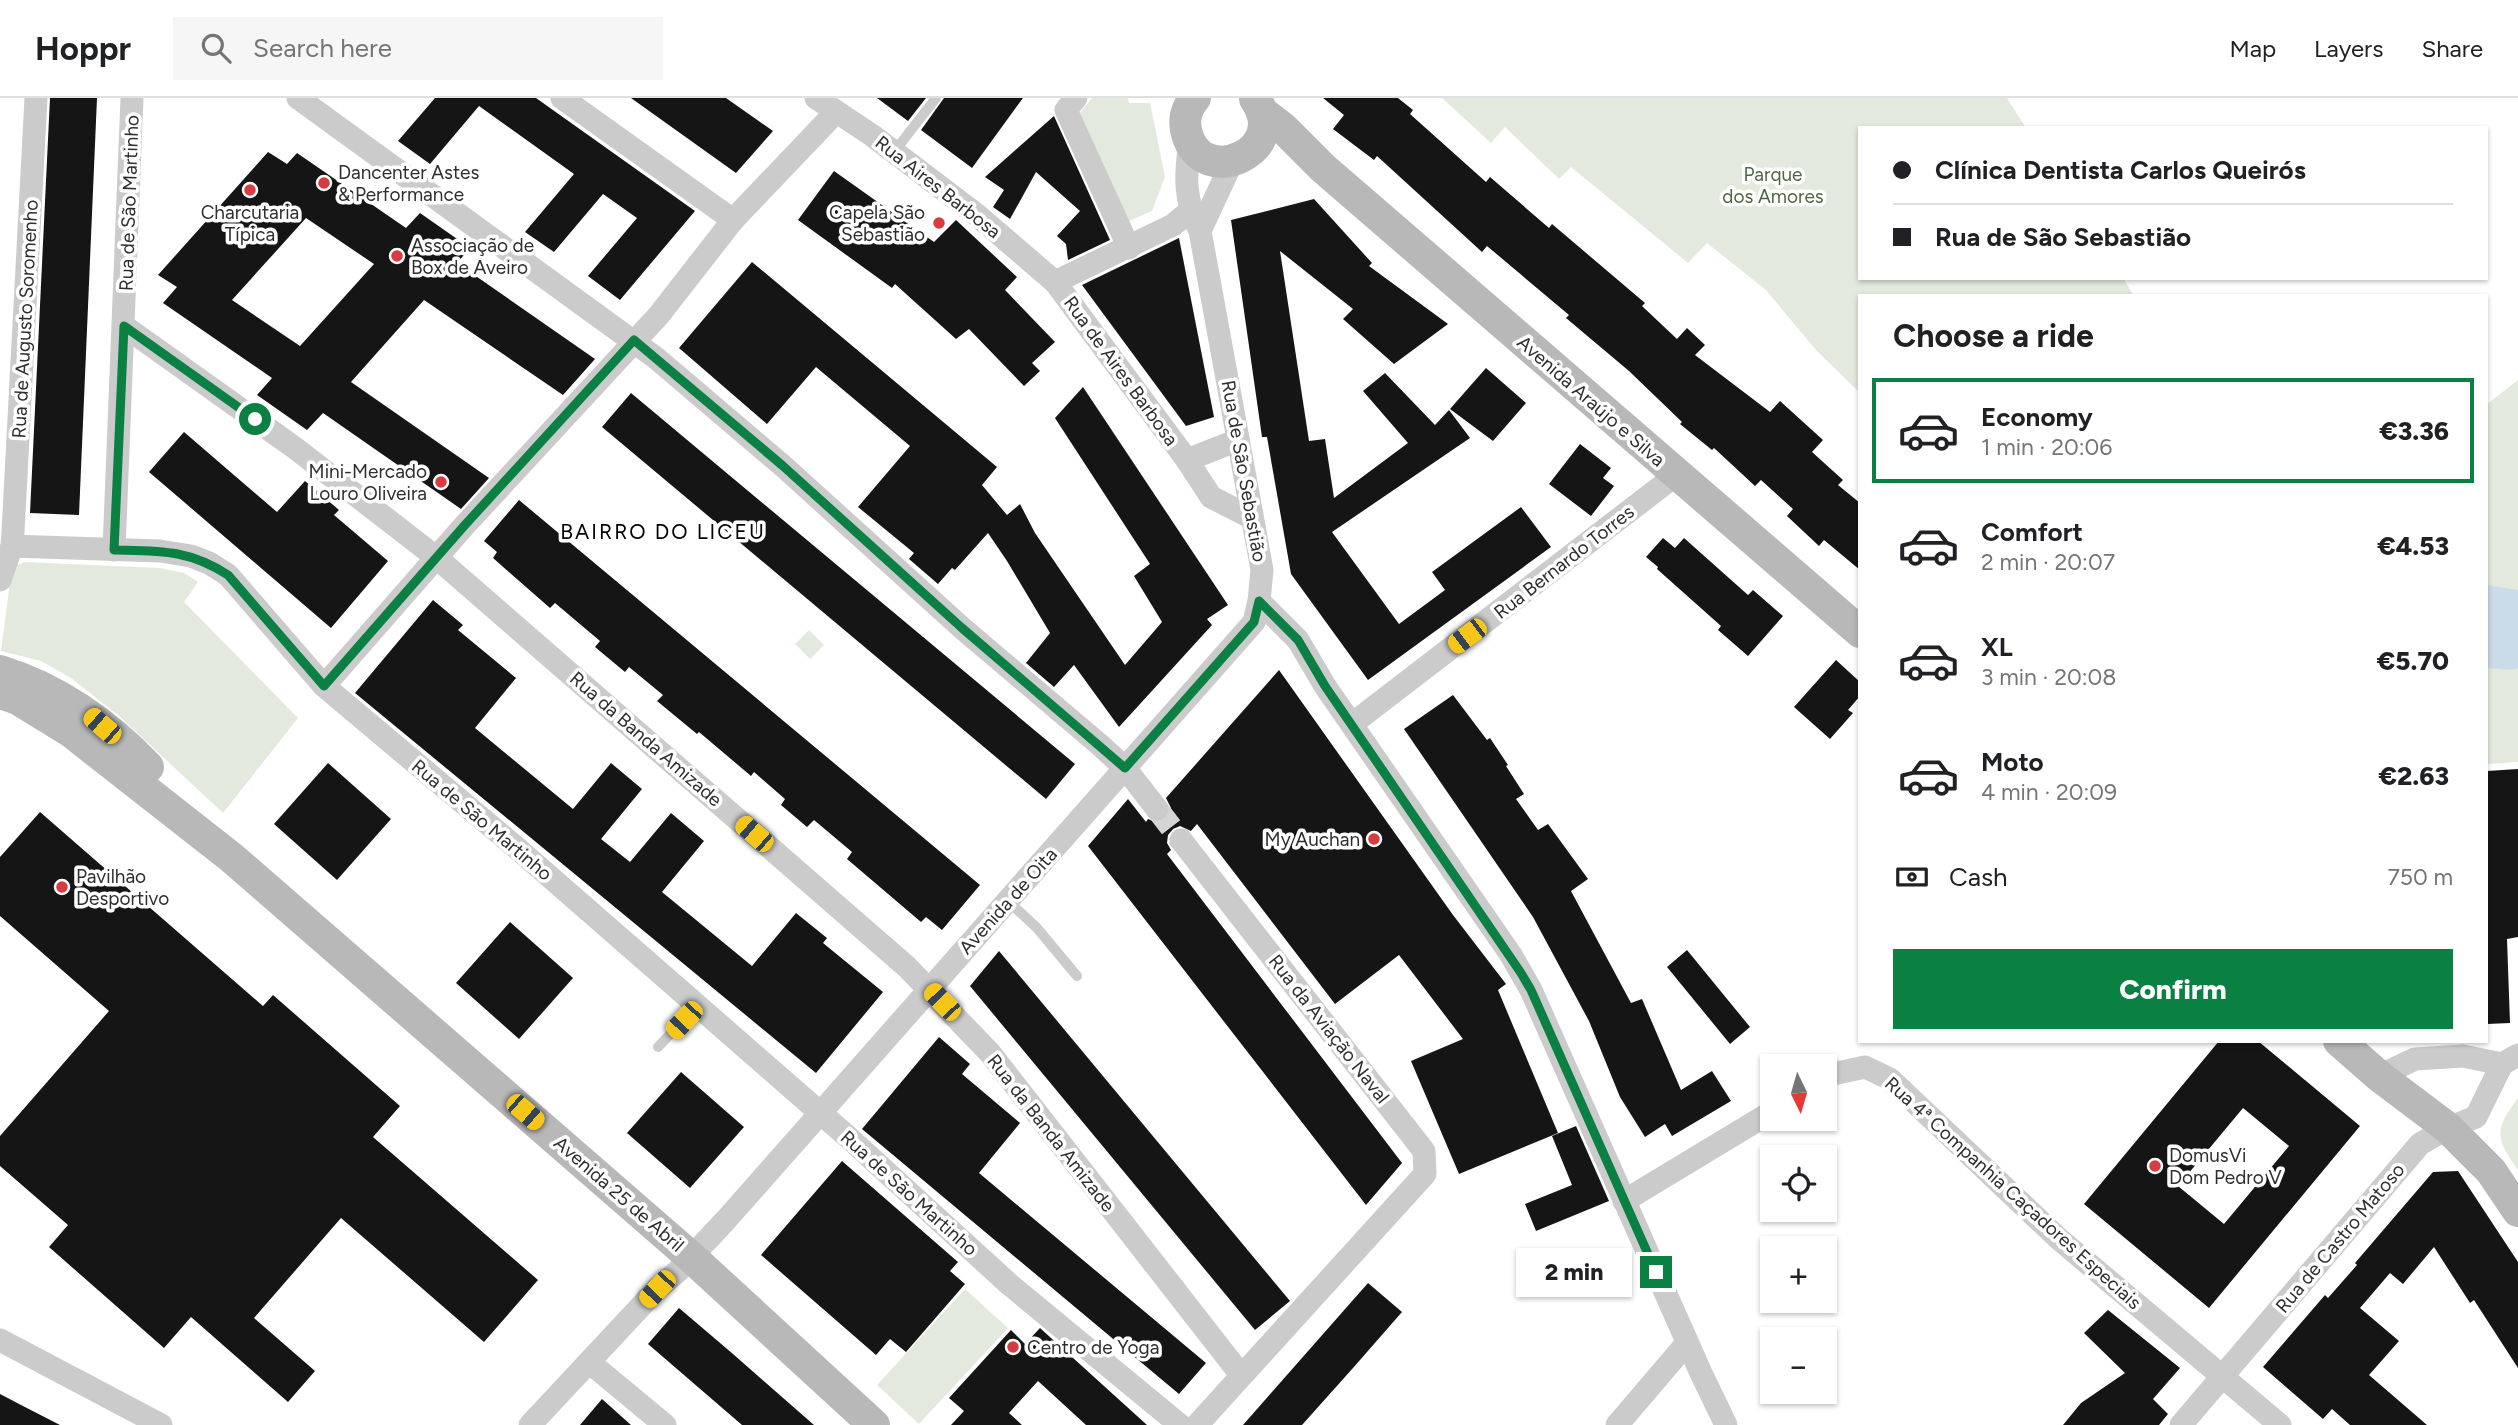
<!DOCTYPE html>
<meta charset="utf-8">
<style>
body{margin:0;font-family:Figtree,sans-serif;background:#f6f6f6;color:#202124;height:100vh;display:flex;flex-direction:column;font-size:26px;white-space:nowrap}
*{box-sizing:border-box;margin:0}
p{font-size:23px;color:#757577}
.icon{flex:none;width:38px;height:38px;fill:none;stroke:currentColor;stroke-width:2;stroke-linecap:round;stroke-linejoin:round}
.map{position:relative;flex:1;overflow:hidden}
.drawer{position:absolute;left:1858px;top:196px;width:630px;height:749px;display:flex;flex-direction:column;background:#fff;border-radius:0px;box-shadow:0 2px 5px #0004}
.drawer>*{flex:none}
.top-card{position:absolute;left:1858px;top:28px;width:630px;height:154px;border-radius:0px;box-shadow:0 2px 5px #0004;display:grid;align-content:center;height:154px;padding:0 35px;background:#fff}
.needle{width:46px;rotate:175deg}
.tools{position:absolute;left:1760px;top:956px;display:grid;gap:14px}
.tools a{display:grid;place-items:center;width:77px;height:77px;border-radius:0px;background:#fff;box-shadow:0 2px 5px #0004;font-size:35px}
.end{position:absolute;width:32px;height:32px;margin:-16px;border:9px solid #0b8043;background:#fff;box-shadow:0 0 0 4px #fff}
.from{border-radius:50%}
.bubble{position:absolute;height:49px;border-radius:0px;background:#fff;box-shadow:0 2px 5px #0004;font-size:23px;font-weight:800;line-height:49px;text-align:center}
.car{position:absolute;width:21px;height:42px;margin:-21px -10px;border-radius:9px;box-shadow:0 0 5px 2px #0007;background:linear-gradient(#f5c518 24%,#345 0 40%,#f5c518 0 76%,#345 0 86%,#f5c518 0)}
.top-card b{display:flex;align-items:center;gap:24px;height:66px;font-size:26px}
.top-card b+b{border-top:2px solid #e0e0e0}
.top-card i{width:18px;height:18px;background:#202124}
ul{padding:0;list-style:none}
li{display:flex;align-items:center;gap:21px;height:105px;margin:0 14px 10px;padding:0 21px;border:4px solid transparent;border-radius:0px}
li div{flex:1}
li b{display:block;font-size:26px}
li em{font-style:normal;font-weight:800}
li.selected{border-color:#0b8043}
li>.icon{width:63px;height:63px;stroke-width:1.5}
h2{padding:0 35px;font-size:32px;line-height:84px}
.pay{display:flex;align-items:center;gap:18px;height:77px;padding:0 35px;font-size:26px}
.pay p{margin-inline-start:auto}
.action{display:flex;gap:14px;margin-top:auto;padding:14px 35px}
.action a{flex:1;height:80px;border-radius:0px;background:#0b8043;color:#fff;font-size:28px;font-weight:800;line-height:80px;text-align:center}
header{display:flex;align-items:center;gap:42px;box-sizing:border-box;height:98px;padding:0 35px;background:#fff;border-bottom:2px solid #e0e0e0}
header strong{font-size:33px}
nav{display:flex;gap:38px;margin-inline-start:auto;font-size:24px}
.search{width:490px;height:63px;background:#f6f6f6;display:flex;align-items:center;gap:18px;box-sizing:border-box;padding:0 24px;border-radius:0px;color:#757577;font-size:26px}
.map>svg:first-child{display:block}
.green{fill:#e3eadd}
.water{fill:#cadce9}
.building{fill:#151515;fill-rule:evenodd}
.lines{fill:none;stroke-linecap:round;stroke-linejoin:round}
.street-tunnel{stroke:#d5d5d5;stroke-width:23;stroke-dasharray:23 11;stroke-linecap:butt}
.lane{stroke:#cbcbcb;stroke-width:10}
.street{stroke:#cbcbcb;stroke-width:23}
.secondary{stroke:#b8b8b8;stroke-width:32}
.route{stroke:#0b8043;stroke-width:9}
.poi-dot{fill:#d93c40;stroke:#fff;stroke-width:2.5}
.labels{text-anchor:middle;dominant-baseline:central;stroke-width:7;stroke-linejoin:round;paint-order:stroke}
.poi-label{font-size:19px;fill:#2e2e2e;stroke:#fff;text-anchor:start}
.park-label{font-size:19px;fill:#4f673f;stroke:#fff}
.street-label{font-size:19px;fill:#2e2e2e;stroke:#fff}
.neighbourhood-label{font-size:21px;letter-spacing:2px;fill:#000;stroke:#fff}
</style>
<header>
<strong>Hoppr</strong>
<div class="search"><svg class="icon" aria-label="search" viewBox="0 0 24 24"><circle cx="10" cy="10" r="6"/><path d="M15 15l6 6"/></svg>Search here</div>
<nav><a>Map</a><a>Layers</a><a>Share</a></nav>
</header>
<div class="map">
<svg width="2518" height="1327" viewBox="0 0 2518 1327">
<rect width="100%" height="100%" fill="#fff"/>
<!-- green -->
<g class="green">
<path d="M1092,0H1128L1129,5H1150L1165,79L1152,113L1127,124L1080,15Z"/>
<path d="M1442,0H2007L2026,30H1860V180H2123L2134,198H1860V295L1816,252L1766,192L1707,145L1688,165L1571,69L1559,81L1505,29L1491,45Z"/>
<path d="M2518,282V664L2487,666V306Z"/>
<path d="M24,464L160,470L184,475L198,484L184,504L298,620L223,715L118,617L71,580L41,563L1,553L11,477L16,468Z"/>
<path d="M809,532L824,547L810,561L795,546Z"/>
<path d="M2518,1000V1072C2495,1040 2494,1032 2518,1000Z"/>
<path d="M965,1191L1008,1230L919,1326L877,1287Z"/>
</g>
<!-- water -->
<path class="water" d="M2487,487L2518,492V570L2510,572L2487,570Z"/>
<!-- building -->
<g class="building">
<path d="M50,0H97L79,417L30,415Z"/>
<path d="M435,0H536L695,113L620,202L588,178L637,120L603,96L554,154L525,134L574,76L479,8L430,66L398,43Z"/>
<path d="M631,0H726L773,33L736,75Z"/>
<path d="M877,0H926L908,23Z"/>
<path d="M944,0H1023L972,70L921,32Z"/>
<path d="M1323,0H1398L1413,12L1410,16L1486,84L1490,79L1549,130L1552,126L1645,205L1642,208L1677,241L1687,230L1705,247L1695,257L1770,314L1780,303L1823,342L1812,354L1843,382L1838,387L1860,405V472L1824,442L1819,448L1787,418L1793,411L1761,382L1755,388L1714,350L1712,352L1680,326L1682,324L1629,273L1566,220L1569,217L1487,148L1482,154L1377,58L1374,62L1333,31L1344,17Z"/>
<path d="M1054,18L1110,142L1068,162L1066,146L1057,138L1080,113L1036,74L1010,121L993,109L1004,92L985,79Z"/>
<path d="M268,54L287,66L297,55L406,130L420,115L470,150L457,165L595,261L563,297L424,202L351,284L489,380L461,411L323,315L307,332L257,297L272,280L163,205L177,189L158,177ZM306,120L374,166L300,248L232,202Z"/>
<path d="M834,73L934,144L956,122L1017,179L1005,192L1055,244L1032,265L1040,273L1024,288L969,231L956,241L895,186L892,190L798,122Z"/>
<path d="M1314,101L1372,165L1369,168L1448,226L1394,266L1343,221L1353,211L1280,153L1309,343L1325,341L1334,400L1408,345L1363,293L1385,275L1435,327L1449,312L1470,340L1332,434L1399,526L1445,492L1432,474L1521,409L1551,449L1368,582L1291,476L1267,339H1262L1231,122Z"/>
<path d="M1179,140L1214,319L1186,328L1082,187Z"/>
<path d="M752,164L997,369L982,387L1007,417L1020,406L1035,435L1125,567L1162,524L1134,478L1150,466L1055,320L1083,289L1228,507L1207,521L1212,527L1119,629L1074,567L1054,589L1026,565L1050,535L1007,463L988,435L955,472L952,470L938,486L909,461L914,455L858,409L910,348L816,269L767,326L679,250Z"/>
<path d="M1486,270L1526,305L1493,343L1450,311Z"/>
<path d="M631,295L1075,666L1046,701L602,329Z"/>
<path d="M184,334L277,414L305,383L339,412L334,417L388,463L331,530L149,374Z"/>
<path d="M1580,346L1611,370L1603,380L1614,388L1591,418L1549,386Z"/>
<path d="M519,402L980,787L942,832L926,819L921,824L847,761L852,754L814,722L807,729L781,707L785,701L754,674L751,678L699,634L697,636L657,603L663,597L629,569L625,574L595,549L600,543L555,505L550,510L493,460L497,454L484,443Z"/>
<path d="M1663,440L1675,450L1684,440L1748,497L1753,492L1783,518L1748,558L1718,532L1721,528L1657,471L1658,469L1646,459Z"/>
<path d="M433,502L463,527L458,532L516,580L475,630L573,711L611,665L642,691L601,741L630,764L671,715L704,743L662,794L752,868L796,815L827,840L823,845L883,894L816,975L355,595Z"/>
<path d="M1836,562L1860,584V598L1848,612L1853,615L1830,641L1794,609Z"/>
<path d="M1279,572L1453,817L1506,886L1498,892L1558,1035L1459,1076L1411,963L1463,941L1399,857L1335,906L1197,726L1191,733L1180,728L1173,731L1168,737L1167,745L1171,752L1167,756L1402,1065L1366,1107L1088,748L1128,701L1146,724L1148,721L1158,725L1166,722L1171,710L1166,700Z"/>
<path d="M1453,597L1487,642L1490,640L1508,667L1506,668L1524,696L1516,701L1538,732L1548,726L1588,781L1571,793L1631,905L1642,901L1681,992L1712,973L1731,1003L1672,1038L1665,1026L1645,1039L1620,999L1589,923L1533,819L1404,631Z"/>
<path d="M328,665L391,721L337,782L274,726Z"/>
<path d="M2518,671V839L2507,841L2510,925L2487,926V673Z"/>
<path d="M40,714L263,908L273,897L400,1008L373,1039L538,1182L484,1244L341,1120L254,1220L315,1273L288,1304L191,1219L164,1250L49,1149L68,1127L0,1068V1038L109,913L0,818V759Z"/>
<path d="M510,824L573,880L519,941L456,885Z"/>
<path d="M1687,852L1750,929L1730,946L1667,869Z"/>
<path d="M999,853L1290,1203L1255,1232L970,888Z"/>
<path d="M939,939L970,966L962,976L1020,1025L979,1075L1206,1265L1179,1296L862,1031Z"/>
<path d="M2219,943H2258L2360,1028L2209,1210L2084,1106ZM2243,1010L2289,1048L2224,1126L2178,1088Z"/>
<path d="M681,974L744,1029L690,1090L627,1035Z"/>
<path d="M1576,1028L1609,1103L1536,1133L1525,1106L1572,1087L1552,1038Z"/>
<path d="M842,1063L958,1164L950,1173L965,1186L906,1254L890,1241L876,1257L761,1157Z"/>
<path d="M2458,1073L2518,1164V1270L2474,1202L2470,1205L2434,1149L2403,1186L2390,1175L2360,1210L2399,1243L2369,1277L2427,1327H2350L2332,1311L2323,1321L2263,1269L2325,1197L2328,1200L2357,1167L2355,1165L2433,1074Z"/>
<path d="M1368,1185L1402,1214L1353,1270L1302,1327H1243Z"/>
<path d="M679,1210L733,1256L814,1327H742L648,1246Z"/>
<path d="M2108,1212L2180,1270L2153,1301L2168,1316L2159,1327H2063L2081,1305L2125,1275L2084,1235Z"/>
<path d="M1040,1230L1147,1327H1086L1038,1283L1009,1315L1022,1327H951L964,1313L949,1300L1011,1232L1025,1246Z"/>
<path d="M0,1296L21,1307L60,1327H0Z"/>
<path d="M602,1301L631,1327H580Z"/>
</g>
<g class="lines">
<!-- street-tunnel -->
<path class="street-tunnel" d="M1157,711L1181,742"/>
<!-- lane -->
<g class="lane">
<path d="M894,54L936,0"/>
<path d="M1008,803L1037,830L1077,878"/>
<path d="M658,949L697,908"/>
</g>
<!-- street -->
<g class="street">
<path d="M298,0L656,260L783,368L962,530L1100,647L1125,670L1157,711"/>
<path d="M562,0L733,122"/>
<path d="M816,0L873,38L977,117L1055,184L1187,362L1211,399L1252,420"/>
<path d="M1076,0L1066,12L1129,150"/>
<path d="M1200,133L1232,64"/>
<path d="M1055,184L1173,127L1190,113"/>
<path d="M124,228L295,350L437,460L907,869L990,955L1241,1277"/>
<path d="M1187,362L1238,342"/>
<path d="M12,448L160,453L191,458L209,465L228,477L324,588L518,751L848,1039L1009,1186L1180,1327"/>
<path d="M114,452L132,0"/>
<path d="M0,482L12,448L13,434L36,0"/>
<path d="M1259,503L1298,542L1325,588L1511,857L1531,892L1701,1275L1726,1327"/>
<path d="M324,588L464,428L659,217L733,122L836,14"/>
<path d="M1352,626L1676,377"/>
<path d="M1181,742L1424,1053L1425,1076L1197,1327"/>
<path d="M2379,978L2415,961L2463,958L2502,966"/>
<path d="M1825,981L1833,976L1865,969L1890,981L2059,1141L2280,1327"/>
<path d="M1624,1103L1773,1013"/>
<path d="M0,1242L161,1327"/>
<path d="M589,1264L665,1327"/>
<path d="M530,1327L657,1191L678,1173L725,1123L1254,524L1259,503L1262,472L1200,133C1184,102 1185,77 1190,44"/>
<path d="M1617,1327L1687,1245"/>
<path d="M2181,1327L2420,1046L2448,1030L2476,1019L2502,966L2518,957"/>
</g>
<!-- secondary -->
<g class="secondary">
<path d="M1195,0C1186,10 1183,23 1187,36C1203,93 1292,52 1255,1"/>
<path d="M1262,14L1284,31L1323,70L1860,534"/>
<path d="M0,573C56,590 108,626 148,669"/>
<path d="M0,595L18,601L70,633L232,760L691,1159L874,1327"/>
<path d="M2339,943L2379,978L2448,1030L2491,1073L2518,1113"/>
</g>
</g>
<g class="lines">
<!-- route -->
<path class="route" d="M255,321L124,228L114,452C159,453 188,451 228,477L324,588L464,428L634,242L783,368L962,530L1125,670L1254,524L1259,503L1298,542L1325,588L1521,875L1531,892L1656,1174"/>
</g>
<!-- markers -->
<g class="poi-dot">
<circle cx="324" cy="85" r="7"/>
<circle cx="250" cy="92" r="7"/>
<circle cx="939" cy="125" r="7"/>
<circle cx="397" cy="158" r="7"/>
<circle cx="441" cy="384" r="7"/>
<circle cx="1374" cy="741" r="7"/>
<circle cx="62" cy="789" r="7"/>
<circle cx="2155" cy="1068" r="7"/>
<circle cx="1013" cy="1249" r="7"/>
</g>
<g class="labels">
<!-- poi labels -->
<g class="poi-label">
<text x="338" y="74">Dancenter Astes<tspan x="338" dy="22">&amp; Performance</tspan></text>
<text x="250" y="114" text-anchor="middle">Charcutaria<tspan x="250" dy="22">Típica</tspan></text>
<text x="925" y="114" text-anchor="end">Capela São<tspan x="925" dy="22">Sebastião</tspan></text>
<text x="411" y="147">Associação de<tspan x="411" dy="22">Box de Aveiro</tspan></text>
<text x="427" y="373" text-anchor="end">Mini-Mercado<tspan x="427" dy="22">Louro Oliveira</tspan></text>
<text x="1360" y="741" text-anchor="end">My Auchan</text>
<text x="76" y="778">Pavilhão<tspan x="76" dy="22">Desportivo</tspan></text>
<text x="2169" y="1057">DomusVi<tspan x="2169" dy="22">Dom Pedro V</tspan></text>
<text x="1027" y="1249">Centro de Yoga</text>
</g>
<!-- park labels -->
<g class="park-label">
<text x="1773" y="76">Parque<tspan x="1773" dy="22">dos Amores</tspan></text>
</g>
<!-- street labels -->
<g class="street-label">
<text transform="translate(938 89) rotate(38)">Rua Aires Barbosa</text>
<text transform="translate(129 105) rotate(-88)">Rua de São Martinho</text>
<text transform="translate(25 221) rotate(-87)">Rua de Augusto Soromenho</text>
<text transform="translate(1121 273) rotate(54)">Rua de Aires Barbosa</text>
<text transform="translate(1591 303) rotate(41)">Avenida Araújo e Silva</text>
<text transform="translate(1244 373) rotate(80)">Rua de São Sebastião</text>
<text transform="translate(1564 464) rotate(-38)">Rua Bernardo Torres</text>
<text transform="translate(646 641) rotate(41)">Rua da Banda Amizade</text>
<text transform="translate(482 722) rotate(40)">Rua de São Martinho</text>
<text transform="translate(1008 803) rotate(-48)">Avenida de Oita</text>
<text transform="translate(1329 931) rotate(52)">Rua da Aviação Naval</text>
<text transform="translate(1051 1035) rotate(52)">Rua da Banda Amizade</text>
<text transform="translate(909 1095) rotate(42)">Rua de São Martinho</text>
<text transform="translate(2013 1095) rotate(42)">Rua 4ª Companhia Caçadores Especiais</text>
<text transform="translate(619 1096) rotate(41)">Avenida 25 de Abril</text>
<text transform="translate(2340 1140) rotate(-50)">Rua de Castro Matoso</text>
</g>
<!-- neighbourhood labels -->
<g class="neighbourhood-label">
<text x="663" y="433">BAIRRO DO LICEU</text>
</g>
</g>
</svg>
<div class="tools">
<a><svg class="needle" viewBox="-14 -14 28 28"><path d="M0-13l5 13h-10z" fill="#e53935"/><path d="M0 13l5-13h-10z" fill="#757577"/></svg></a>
<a><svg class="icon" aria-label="locate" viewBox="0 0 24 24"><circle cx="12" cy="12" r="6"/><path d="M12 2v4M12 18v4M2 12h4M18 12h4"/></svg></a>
<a>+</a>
<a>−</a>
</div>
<i class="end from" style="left:255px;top:321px"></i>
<i class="end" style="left:1656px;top:1174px"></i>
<div class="bubble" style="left:1516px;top:1150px;width:116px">2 min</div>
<i class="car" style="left:1467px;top:538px;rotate:233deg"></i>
<i class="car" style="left:102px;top:628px;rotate:311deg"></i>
<i class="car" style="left:754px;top:736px;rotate:311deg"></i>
<i class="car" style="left:942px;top:904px;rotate:316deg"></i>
<i class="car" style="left:684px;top:922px;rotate:223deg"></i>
<i class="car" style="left:525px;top:1014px;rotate:131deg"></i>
<i class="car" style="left:657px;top:1191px;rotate:223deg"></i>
<div class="top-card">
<b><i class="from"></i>Clínica Dentista Carlos Queirós</b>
<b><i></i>Rua de São Sebastião</b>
</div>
<section class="drawer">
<h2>Choose a ride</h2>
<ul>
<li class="selected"><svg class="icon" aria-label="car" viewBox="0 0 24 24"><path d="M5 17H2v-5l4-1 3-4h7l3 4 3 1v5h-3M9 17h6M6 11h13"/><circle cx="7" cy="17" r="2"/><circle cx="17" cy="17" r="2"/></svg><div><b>Economy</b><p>1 min · 20:06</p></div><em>€3.36</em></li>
<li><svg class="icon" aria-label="car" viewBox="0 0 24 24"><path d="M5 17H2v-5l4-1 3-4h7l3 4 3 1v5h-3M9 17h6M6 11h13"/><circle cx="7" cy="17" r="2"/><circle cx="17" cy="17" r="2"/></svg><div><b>Comfort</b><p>2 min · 20:07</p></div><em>€4.53</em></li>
<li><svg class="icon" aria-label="car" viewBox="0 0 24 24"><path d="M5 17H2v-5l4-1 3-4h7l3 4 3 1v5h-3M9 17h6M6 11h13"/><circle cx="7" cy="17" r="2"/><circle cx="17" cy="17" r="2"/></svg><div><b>XL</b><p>3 min · 20:08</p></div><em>€5.70</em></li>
<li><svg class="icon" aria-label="car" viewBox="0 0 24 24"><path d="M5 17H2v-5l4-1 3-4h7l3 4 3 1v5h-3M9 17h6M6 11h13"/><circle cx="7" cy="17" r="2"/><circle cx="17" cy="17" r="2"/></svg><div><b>Moto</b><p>4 min · 20:09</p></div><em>€2.63</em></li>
</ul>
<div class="pay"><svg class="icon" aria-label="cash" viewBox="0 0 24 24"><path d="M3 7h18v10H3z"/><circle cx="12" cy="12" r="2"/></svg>Cash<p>750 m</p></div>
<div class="action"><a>Confirm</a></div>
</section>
</div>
